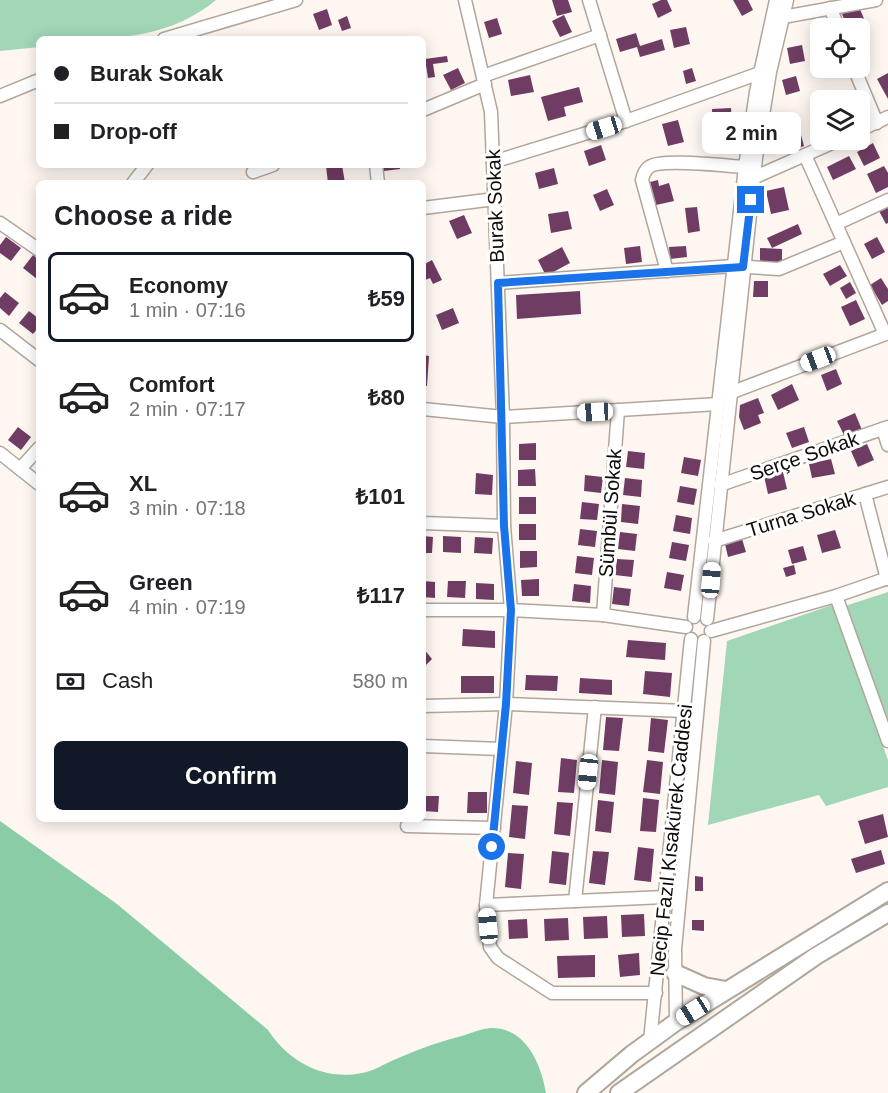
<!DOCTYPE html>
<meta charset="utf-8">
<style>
body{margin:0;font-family:Arial,sans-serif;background:#f6f6f6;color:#202124;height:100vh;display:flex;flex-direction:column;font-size:22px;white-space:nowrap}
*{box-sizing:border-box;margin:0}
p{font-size:20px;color:#757577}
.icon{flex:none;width:33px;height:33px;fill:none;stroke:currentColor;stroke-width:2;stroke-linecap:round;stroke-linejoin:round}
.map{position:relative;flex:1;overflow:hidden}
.drawer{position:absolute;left:36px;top:180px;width:390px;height:642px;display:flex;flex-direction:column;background:#fff;border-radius:9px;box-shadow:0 3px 15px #0003}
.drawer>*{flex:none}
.top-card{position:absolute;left:36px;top:36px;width:390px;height:132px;border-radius:9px;box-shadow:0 3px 15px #0003;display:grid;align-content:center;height:132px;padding:0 18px;background:#fff}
.buttons{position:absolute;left:810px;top:18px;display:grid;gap:12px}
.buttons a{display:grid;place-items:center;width:60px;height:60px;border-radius:9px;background:#fff;box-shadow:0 3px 15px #0003;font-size:30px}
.end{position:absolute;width:27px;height:27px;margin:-14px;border:8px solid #1a73e8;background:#fff;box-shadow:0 0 0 3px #fff}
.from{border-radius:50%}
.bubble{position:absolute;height:42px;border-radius:9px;background:#fff;box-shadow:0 3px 15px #0003;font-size:20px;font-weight:700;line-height:42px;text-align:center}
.car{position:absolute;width:18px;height:36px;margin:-18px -9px;border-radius:8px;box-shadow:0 0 4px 2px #0007;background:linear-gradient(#fff 24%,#345 0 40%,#fff 0 76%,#345 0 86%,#fff 0)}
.top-card b{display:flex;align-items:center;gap:21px;height:57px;font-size:22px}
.top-card b+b{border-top:2px solid #e0e0e0}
.top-card i{width:15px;height:15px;background:#202124}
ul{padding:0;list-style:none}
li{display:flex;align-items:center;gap:18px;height:90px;margin:0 12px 9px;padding:0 6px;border:3px solid transparent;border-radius:9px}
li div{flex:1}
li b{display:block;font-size:22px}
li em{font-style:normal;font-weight:700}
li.current{border-color:#111827}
li>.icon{width:54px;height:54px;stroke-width:1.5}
h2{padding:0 18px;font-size:27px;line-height:72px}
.pay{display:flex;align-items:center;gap:15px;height:66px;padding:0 18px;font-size:22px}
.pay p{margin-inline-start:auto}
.action{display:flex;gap:12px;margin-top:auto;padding:12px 18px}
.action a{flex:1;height:69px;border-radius:9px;background:#111827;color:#fff;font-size:24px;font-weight:700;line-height:69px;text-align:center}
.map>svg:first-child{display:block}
.green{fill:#a1d6b7}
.forest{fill:#89cca5}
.building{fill:#6f3c63}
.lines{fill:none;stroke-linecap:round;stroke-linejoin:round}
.minor-casing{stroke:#b0a69c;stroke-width:15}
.major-casing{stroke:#b0a69c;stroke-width:20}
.minor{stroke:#fff;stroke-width:12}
.major{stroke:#fff;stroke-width:16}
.route{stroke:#1a73e8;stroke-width:8}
.labels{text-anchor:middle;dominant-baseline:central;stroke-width:6;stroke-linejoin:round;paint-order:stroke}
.street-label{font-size:20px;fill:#0f0b08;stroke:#fff}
</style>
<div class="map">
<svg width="888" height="1093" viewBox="0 0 888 1093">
<rect width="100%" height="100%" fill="#fef7f1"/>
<!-- green -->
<g class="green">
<path d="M0,0H216C164,43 102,39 39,39V47L0,51Z"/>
<path d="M888,592V722L845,606Z"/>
<path d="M832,605L888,760V787L826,806L819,795L708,825L727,641Z"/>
</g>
<!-- forest -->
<path class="forest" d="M0,821L117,904L268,1030C289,1062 324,1081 362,1073C374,1071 384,1064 396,1059C418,1049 441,1041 465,1035C474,1032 483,1028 492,1028C526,1028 541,1064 546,1093H0Z"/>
<!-- building -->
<g class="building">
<path d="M552,0H568L572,12L557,16Z"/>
<path d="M661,0H667L672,11L658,18L652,4Z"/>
<path d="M733,0H748L753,10L742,16Z"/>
<path d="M859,7L865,21L848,28L842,14Z"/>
<path d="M327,9L332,25L319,30L313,14Z"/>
<path d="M564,15L572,32L560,37L552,21Z"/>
<path d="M347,16L351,28L342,31L338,20Z"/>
<path d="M497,18L502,34L489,38L484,22Z"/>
<path d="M686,27L690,44L674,48L670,30Z"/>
<path d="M636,33L640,46L662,39L665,50L640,57L637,47L620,52L616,39Z"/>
<path d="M802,45L805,61L790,64L787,48Z"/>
<path d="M447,56L448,62L433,64L435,77L428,78L425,59Z"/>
<path d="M458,68L465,83L451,90L443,75Z"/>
<path d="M692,68L696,81L686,84L683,71Z"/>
<path d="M888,73V99L877,79Z"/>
<path d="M530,75L534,92L511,96L508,80Z"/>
<path d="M796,76L800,91L786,95L782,80Z"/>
<path d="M579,87L583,102L564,107L566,116L548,121L541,97Z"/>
<path d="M731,108L733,137L713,138L712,109Z"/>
<path d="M787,119L790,138L771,142V122Z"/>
<path d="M678,120L684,142L668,146L662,124Z"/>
<path d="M801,135L804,146L781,154L777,143Z"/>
<path d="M873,143L880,158L864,166L857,152Z"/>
<path d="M601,145L606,160L589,166L584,151Z"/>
<path d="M849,156L856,169L833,180L827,167Z"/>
<path d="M342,165L345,183H328L326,166Z"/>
<path d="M384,165H400V169L384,171Z"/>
<path d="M884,166L888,173V187L876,193L867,174Z"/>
<path d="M554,168L558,184L539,189L535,173Z"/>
<path d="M658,180L659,186L669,183L674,201L656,205L650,182Z"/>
<path d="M784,187L789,210L771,214L766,191Z"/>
<path d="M607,189L614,205L600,211L593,195Z"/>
<path d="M888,205V223L886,224L879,211Z"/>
<path d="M697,207L700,231L688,233L685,208Z"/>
<path d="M568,211L572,229L551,233L548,214Z"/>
<path d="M464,215L472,233L457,239L449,221Z"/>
<path d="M798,224L802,234L772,248L767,238Z"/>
<path d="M6,237L21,248L11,261L0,253V245Z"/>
<path d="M877,237L885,252L872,259L864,244Z"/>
<path d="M640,246L642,262L626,264L624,248Z"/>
<path d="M686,246L687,257L670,259L669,247Z"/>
<path d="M562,247L570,263L546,276L538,260Z"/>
<path d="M760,248L782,249V264H760Z"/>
<path d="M33,255L39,260L37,279L23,268Z"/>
<path d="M432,260L442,280L433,284L430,278L423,281V265Z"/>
<path d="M840,265L847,276L830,286L823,274Z"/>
<path d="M881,278L888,289V301L882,305L870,285Z"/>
<path d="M754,281H768V297H753Z"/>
<path d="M850,282L856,293L846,299L840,288Z"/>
<path d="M580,291L581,314L517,319L516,295Z"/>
<path d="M5,292L19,303L9,316L0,308V298Z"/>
<path d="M856,300L865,319L850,326L841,307Z"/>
<path d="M453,308L459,323L442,330L436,315Z"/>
<path d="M29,311L39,319V327L33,334L19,323Z"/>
<path d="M423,355L429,356L427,386H423Z"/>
<path d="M836,369L842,384L827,391L821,375Z"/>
<path d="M792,384L799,400L778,410L771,395Z"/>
<path d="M758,398L764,413L758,415L761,423L744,430L739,417L740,405Z"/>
<path d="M855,413L862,430L845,437L837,421Z"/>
<path d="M18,427L31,437L21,450L8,440Z"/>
<path d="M804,427L809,442L792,448L786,433Z"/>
<path d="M536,443V460H519V444Z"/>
<path d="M867,444L874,460L858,467L851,451Z"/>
<path d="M628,451L645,453L644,469L626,467Z"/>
<path d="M684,457L701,460L698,476L681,473Z"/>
<path d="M831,459L835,474L812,478L809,464Z"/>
<path d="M535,469L536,486H518V470Z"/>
<path d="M783,472L787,489L768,494L764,476Z"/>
<path d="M476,473L493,475L492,495L475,494Z"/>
<path d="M585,475L603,477L601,493L584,491Z"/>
<path d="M625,478L642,480L641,497L623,495Z"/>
<path d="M680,486L697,489L694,505L677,502Z"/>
<rect x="519" y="497" width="17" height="17"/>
<path d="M582,502L599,504L597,520L580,519Z"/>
<path d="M622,504L640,506L638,524L621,522Z"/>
<path d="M676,515L692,518L690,534L673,531Z"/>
<rect x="519" y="524" width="17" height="16"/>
<path d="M580,529L597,531L595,547L578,545Z"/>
<path d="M835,530L841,548L822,553L817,535Z"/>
<path d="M620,532L637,534L635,551L618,549Z"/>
<path d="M423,536L433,537L432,553H423Z"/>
<path d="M443,536L461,537V553L443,552Z"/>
<path d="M475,537L493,538L492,554L474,553Z"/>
<path d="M742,539L746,552L728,557L725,544Z"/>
<path d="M672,542L689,545L686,561L669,558Z"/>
<path d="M803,546L807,560L792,564L788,550Z"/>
<path d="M520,551H537V567L520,568Z"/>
<path d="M577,556L594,558L592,575L575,573Z"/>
<path d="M617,559L634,560L632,577L615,575Z"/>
<path d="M794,565L796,574L786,577L783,568Z"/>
<path d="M667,572L684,575L681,591L664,588Z"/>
<path d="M539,579V596H522L521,580Z"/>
<path d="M423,581L435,582V598L423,597Z"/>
<path d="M448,581H466L465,598L447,597Z"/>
<path d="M476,583L494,584V600L476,599Z"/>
<path d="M574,584L591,586L590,603L572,601Z"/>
<path d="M614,587L631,589L629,606L612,604Z"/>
<path d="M463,629L495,631V648L462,646Z"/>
<path d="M628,640L666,643L665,660L626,657Z"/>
<path d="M423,648L432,659L423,668Z"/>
<path d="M645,671L672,673L670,697L643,694Z"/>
<path d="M526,675L558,676L557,691L525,690Z"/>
<rect x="461" y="676" width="33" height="17"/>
<path d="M580,678L612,680V695L579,693Z"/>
<path d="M606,717L623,718L619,751L603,750Z"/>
<path d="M651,718L668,720L664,753L648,751Z"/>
<path d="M561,758L577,760L574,793L558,792Z"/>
<path d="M602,760L618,762L615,795L599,793Z"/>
<path d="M647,760L663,762L660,794L643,792Z"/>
<path d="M516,761L532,763L529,795L513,793Z"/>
<path d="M468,792H487V813H467Z"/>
<path d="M423,796H439L438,812L423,811Z"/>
<path d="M643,798L659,800L656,832L640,831Z"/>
<path d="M598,800L614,802L611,833L595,831Z"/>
<path d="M557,802L573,803L570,836L554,834Z"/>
<path d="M512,805L528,806L525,839L509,837Z"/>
<path d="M883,814L888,837L865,844L858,821Z"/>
<path d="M638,847L654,849L651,882L634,880Z"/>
<path d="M881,850L885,864L856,873L851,859Z"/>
<path d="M552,851L569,853L566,885L549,883Z"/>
<path d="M593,851L609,852L605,885L589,883Z"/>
<path d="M508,853L524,854L521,889L505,887Z"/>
<path d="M695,876L703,877V891H695Z"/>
<path d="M644,914L645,936L622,937L621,915Z"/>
<path d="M607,916L608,938L584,939L583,917Z"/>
<path d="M568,918L569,940L545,941L544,919Z"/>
<path d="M527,919L528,938L509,939L508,920Z"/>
<path d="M692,920H704V931L692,930Z"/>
<path d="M639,953L640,975L620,977L618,955Z"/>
<path d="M595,955V977L558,978L557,956Z"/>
</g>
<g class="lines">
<defs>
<g id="minor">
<path d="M465,0L491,112L503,417L504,526L511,610L506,704L486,905L490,947L498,958L552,993H656"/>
<path d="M589,0L626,121"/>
<path d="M830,8L839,28"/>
<path d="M783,17L876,0"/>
<path d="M164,39L296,0"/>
<path d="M854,68L877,123"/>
<path d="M483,76L600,35"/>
<path d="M0,96L39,80"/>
<path d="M423,110L485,84"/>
<path d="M860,130L888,117"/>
<path d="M805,155L885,334"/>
<path d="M493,162L626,121L760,73"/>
<path d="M376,165L378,183"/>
<path d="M253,172L273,165"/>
<path d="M753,178L839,140"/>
<path d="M133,183L147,165"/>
<path d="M423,208L495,199"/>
<path d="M0,223L39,250"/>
<path d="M836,224L888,200"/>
<path d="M667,271L642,180C643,175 644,171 649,167C661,158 726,166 745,167"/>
<path d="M498,283L733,266L779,269L844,242"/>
<path d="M0,330L39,360"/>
<path d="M730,393L888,333"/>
<path d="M423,409L503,417L718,404"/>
<path d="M883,429L888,445"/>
<path d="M0,453L39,484"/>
<path d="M20,469L39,448"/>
<path d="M720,485L888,427"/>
<path d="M865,494L887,579"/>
<path d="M423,523L504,526"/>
<path d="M714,541L888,487"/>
<path d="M836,596L888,741"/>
<path d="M423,610H511L603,615L686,627"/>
<path d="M603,615L618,410"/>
<path d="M694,617L745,167L756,92L776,0"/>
<path d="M707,619L756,158L770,72L787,0"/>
<path d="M711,631L836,596L888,578"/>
<path d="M423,706L506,704L684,711"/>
<path d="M423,746L501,749"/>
<path d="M407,826L494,828"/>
<path d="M575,901L595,707"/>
<path d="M486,905L665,897"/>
<path d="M676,1022L675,949L704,641"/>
<path d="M650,1041L691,639"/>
</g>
<g id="major">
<path d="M675,973L704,986L726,990"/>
<path d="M586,1093L632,1054L676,1022L888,891"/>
<path d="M619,1093L816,956L888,913"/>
</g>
</defs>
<!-- minor casing -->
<use href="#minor" class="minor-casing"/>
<!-- major casing -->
<use href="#major" class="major-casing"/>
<!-- minor -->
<use href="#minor" class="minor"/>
<!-- major -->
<use href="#major" class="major"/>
</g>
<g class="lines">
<!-- route -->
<path class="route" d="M492,847L506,704L511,610L504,526L498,283L743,267L751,200"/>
</g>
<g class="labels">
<!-- street labels -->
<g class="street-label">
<text transform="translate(495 206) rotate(-92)">Burak Sokak</text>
<text transform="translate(804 456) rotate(-19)">Serçe Sokak</text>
<text transform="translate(610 513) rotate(-86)">Sümbül Sokak</text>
<text transform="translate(801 514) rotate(-17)">Turna Sokak</text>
<text transform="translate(671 840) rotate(-84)">Necip Fazıl Kısakürek Caddesi</text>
</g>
</g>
</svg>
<div class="buttons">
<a><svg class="icon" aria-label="locate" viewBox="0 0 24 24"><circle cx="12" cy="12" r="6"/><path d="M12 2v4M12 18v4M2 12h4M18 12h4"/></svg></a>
<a><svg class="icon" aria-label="layers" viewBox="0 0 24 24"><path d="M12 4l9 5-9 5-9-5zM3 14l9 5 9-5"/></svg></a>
</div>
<i class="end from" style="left:492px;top:847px"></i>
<i class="end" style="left:751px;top:200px"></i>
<div class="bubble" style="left:702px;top:112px;width:99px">2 min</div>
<i class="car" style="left:604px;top:128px;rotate:253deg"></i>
<i class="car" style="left:818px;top:359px;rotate:249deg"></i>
<i class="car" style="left:595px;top:412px;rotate:267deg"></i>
<i class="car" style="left:711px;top:580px;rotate:5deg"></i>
<i class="car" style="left:588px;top:772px;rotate:186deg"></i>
<i class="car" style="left:488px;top:926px;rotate:355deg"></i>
<i class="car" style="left:693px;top:1011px;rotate:238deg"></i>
<div class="top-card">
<b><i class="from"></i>Burak Sokak</b>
<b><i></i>Drop-off</b>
</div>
<section class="drawer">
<h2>Choose a ride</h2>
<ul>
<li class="current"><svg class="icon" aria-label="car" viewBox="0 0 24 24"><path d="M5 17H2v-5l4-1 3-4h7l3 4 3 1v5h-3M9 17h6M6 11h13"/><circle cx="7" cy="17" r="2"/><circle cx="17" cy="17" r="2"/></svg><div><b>Economy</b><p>1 min · 07:16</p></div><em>₺59</em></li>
<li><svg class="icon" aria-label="car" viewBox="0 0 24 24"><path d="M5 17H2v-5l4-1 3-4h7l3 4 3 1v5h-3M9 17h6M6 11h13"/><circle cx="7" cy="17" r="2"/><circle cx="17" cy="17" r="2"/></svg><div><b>Comfort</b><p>2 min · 07:17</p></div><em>₺80</em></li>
<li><svg class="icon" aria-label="car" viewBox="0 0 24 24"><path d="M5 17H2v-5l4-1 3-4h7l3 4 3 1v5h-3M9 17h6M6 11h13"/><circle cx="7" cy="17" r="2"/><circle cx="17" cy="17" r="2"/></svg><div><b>XL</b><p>3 min · 07:18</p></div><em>₺101</em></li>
<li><svg class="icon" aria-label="car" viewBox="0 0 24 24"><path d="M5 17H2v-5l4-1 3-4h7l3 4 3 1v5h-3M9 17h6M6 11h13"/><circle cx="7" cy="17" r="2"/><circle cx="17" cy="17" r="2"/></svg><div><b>Green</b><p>4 min · 07:19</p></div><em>₺117</em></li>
</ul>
<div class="pay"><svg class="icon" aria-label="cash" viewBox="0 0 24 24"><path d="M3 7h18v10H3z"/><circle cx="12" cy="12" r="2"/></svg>Cash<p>580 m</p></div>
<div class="action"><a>Confirm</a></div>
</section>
</div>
